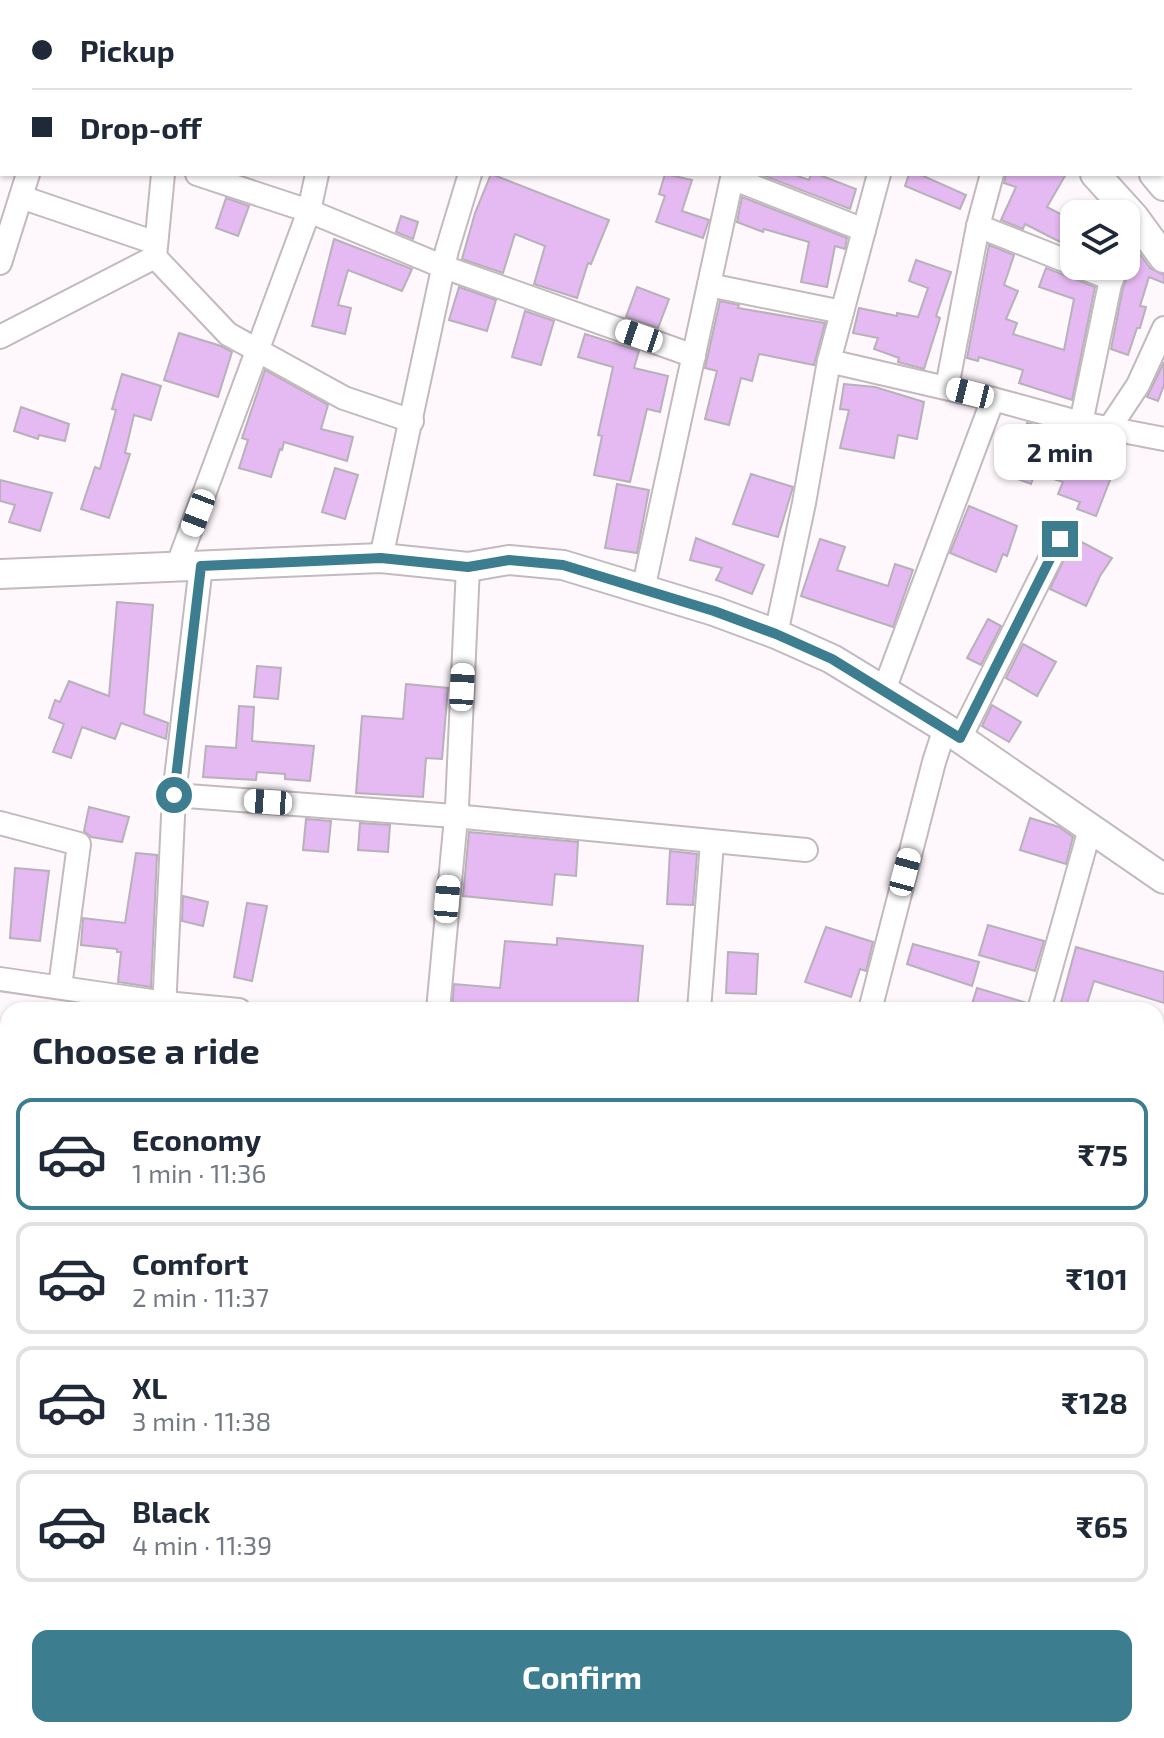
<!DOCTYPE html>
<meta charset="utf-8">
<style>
body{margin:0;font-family:"Exo 2",sans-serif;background:#f2f2f3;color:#1f2937;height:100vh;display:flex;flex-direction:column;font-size:30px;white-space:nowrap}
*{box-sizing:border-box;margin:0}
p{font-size:26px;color:#747a83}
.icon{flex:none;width:44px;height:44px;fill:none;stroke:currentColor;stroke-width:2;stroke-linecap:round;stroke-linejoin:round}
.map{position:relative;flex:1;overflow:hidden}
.details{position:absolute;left:0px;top:1002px;width:1164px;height:736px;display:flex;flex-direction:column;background:#fff;border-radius:24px 24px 0 0;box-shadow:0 2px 6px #0004}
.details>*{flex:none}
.top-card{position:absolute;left:0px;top:0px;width:1164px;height:176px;box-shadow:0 2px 6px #0004;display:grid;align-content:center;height:176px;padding:0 32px;background:#fff}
.tools{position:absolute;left:1060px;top:200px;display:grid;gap:16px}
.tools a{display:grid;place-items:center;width:80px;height:80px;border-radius:16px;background:#fff;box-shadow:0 2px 6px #0004;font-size:40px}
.end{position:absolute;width:36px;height:36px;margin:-18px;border:10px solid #3c7d90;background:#fff;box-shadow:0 0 0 4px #fff}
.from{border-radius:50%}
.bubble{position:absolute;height:56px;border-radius:16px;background:#fff;box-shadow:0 2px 6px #0004;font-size:26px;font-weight:700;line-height:56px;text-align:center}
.car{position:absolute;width:24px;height:48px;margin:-24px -12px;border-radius:10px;box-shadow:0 0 6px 2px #0007;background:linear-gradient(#fff 24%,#345 0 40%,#fff 0 76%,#345 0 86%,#fff 0)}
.top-card b{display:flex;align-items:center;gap:28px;height:76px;font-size:30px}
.top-card b+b{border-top:2px solid #e0e1e3}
.top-card i{width:20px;height:20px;background:#1f2937}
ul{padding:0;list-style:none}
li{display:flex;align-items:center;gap:24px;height:112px;margin:0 16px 12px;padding:0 16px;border:4px solid #e0e1e3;border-radius:16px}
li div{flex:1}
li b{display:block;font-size:30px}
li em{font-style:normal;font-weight:700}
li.on{border-color:#3c7d90}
li>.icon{width:72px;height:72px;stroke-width:1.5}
h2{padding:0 32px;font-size:36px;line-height:96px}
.button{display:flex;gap:16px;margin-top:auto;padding:16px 32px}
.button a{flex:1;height:92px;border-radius:16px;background:#3c7d90;color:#fff;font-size:32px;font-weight:700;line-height:92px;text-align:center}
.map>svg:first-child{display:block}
.building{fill:#e5b9f2;stroke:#b7b1b9;stroke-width:2}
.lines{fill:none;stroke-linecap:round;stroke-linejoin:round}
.minor-casing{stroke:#c3b9be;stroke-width:26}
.tertiary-casing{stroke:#c3b9be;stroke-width:32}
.minor{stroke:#fff;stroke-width:22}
.tertiary{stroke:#fff;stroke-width:28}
.route{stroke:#3c7d90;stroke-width:10}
</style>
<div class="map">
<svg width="1164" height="1738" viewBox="0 0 1164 1738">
<rect width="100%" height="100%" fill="#fef8fc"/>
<!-- building -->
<g class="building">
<path d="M491,174L609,220L591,264L588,263L577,298L534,284L545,246L515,234L503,273L462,259L475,213Z"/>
<path d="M665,174L692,180L682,211L709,220L703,238L656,222L665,196L659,194Z"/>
<path d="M760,174H792L809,180L811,174H817L856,189L850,209Z"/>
<path d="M909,174H919L966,195L960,209L905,186Z"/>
<path d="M1006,174H1066L1047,207L1074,221V249L1025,224L1023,229L1001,220L1016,187L1004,183Z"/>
<path d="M742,197L847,238L845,249L835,246L827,287L801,282L809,242L764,229L763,232L737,222Z"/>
<path d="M226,198L249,206L238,236L216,228Z"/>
<path d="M401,216L418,222L413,239L396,232Z"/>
<path d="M1126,235L1150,268L1164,275V283L1149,277L1140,306L1146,307L1140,328H1137L1128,355L1111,349L1123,288L1130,270L1131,263L1126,256Z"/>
<path d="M334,239L412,269L402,291L348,270L338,305L351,308L345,334L312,326Z"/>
<path d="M989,245L1014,255L1004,285L1018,291L1006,319L1017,323L1013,334L1064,350L1074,299L1039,287L1046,268L1095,287L1072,400L1019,383L1023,370L979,357L978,361L967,358Z"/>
<path d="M916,260L951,272L936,316L940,318L924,369L898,362L899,358L874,349L878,338L853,333L859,308L897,316V313L918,317L928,288L909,281Z"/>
<path d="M459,287L496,300L487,331L449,320Z"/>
<path d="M637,287L669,299L658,328L626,317Z"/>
<path d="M720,301L739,305L738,308L825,323L814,365L759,354L752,381L741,378L729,425L705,419L717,371L705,368Z"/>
<path d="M525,311L554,321L541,365L512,357Z"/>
<path d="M179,333L221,346L232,352L218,397L164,380Z"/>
<path d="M585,334L639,351L634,368L668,376L660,412L647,409L630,482L594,475L602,436L598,435L613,367L578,357Z"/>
<path d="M1164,362V385L1158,401L1147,397Z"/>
<path d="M265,370L328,405L321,429L353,437L347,461L284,442L282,450L280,449L271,477L239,468L248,440L242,438Z"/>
<path d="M122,374L161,386L151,420L134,415L125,453L130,454L109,518L81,509L95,467L100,469L116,410L112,409Z"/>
<path d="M844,384L875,387L924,402L917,439L898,435L894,458L840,448L849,410L840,409Z"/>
<path d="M21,407L69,424L65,441L39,435L38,439L14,431Z"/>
<path d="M1027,423L1092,441L1090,446L1119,457L1096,516L1077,509L1080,502L1058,494L1063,482L1035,473L1031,484L1009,476Z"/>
<path d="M335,468L358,475L345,519L322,512Z"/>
<path d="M751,474L793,487L778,537L733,524Z"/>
<path d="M0,480L52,493L40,531L9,522L15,505L0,501Z"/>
<path d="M617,484L649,490L637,553L605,548Z"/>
<path d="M969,506L1017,526L1007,556L1003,554L996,572L950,553Z"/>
<path d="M696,538L764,565L752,594L716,580L722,568L690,560Z"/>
<path d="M1074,538L1112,558L1100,576L1086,606L1050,589Z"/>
<path d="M820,539L845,547L837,570L888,586L895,564L913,570L893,627L801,596Z"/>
<path d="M117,602L153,605L144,714L168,723L166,739L121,723L115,739L82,727L71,758L53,752L64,724L49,718L55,700L60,702L69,681L109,696Z"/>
<path d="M988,619L1001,626L981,665L967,658Z"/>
<path d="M1023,644L1056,662L1037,696L1006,678Z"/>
<path d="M257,666L281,668L278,699L254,697Z"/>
<path d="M406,684L448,688L442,759L426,758L423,797L356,793L362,716L403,719Z"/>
<path d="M992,705L1021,722L1009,742L982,726Z"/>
<path d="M239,706L254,707L252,741L314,746L310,781L285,779V774L257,772L256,780L203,777L206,746L236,748Z"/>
<path d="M89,807L129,817L122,842L91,837L84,831Z"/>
<path d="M1030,818L1059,827L1073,837L1066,864L1020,850Z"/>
<path d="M306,819L331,821L328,852L303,850Z"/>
<path d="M360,823L390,825L388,852L358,850Z"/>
<path d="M469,832L578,842L576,876L555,874L552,905L463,896Z"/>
<path d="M670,851L697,854L693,905L667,904Z"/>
<path d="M136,853L157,855L151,987L118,982L121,952H117V949L81,945L83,918L125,923Z"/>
<path d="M15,868L49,871L40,941L10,938Z"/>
<path d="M183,896L208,902L203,926L182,921Z"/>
<path d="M247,903L267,906L252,981L234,977Z"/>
<path d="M988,925L1044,941L1035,971L979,955Z"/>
<path d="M826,927L873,942L866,971L860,969L851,997L805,982Z"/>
<path d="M557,938L643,946L637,1010H452L454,984L500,988L505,941L557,945Z"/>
<path d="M913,944L979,962L972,986L907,964Z"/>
<path d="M1076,947L1164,972V1003L1094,981L1085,1010H1059Z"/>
<path d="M728,952L758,954L756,994L726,993Z"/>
<path d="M977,988L1027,1003L1025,1010H970Z"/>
</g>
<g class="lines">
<defs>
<g id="minor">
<path d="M127,0L132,2"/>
<path d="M503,0L508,2"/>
<path d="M739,0H741"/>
<path d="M80,2V0"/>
<path d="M1050,2V0"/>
<path d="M1162,89L1164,82"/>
<path d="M0,107L2,108"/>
<path d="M163,174L155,257L228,334L344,398L412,421"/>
<path d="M197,174L309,211L444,267L694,356"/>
<path d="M21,197L156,243"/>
<path d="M978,226L1074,264"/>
<path d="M0,263L28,174"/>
<path d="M1078,266L1112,279"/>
<path d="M709,285L842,312"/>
<path d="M0,337L155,257"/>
<path d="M829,361L993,399L1081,423L1164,439"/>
<path d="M947,387L978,226L992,174"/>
<path d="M1081,423L1110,284L1117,266"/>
<path d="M1110,427L1138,385L1164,328"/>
<path d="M381,558L447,250L470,174"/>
<path d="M177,567L309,211L317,174"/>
<path d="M643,590L732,178L864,230"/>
<path d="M776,634L804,503L829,361L879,174"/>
<path d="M884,690L993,399"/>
<path d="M960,738L1060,539"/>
<path d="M174,795L454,816L806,850"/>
<path d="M0,823L79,844L60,987"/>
<path d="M0,979L165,1003L239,1010"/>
<path d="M164,1010L174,795L201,566"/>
<path d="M438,1010L457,807L468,567"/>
<path d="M699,1010L712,843"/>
<path d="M870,1010L934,762L945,728"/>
<path d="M1039,1010L1090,829"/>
<path d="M1156,1110L1164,1113"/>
<path d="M0,1112L8,1114"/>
<path d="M1156,1239L1164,1242"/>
<path d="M0,1305L8,1308"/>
<path d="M0,1442L8,1416"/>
<path d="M0,1490L8,1493"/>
<path d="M0,1682L8,1656"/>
<path d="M881,1730L900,1736L906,1730"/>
<path d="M111,1738L114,1730"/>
<path d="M279,1738L281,1730"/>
<path d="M323,1738L325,1730"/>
<path d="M436,1738L439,1730"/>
<path d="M534,1738L537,1730"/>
<path d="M650,1738L653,1730"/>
<path d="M792,1738L797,1730"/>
</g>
<g id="tertiary">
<path d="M920,0L922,2"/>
<path d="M994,0L996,2"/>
<path d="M1095,174L1134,217L1164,258"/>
<path d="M1154,174L1164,186"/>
<path d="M0,574L381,558L468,567L509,560L563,565L714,611L776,634L832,659L945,728L1164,879"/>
<path d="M1156,1606L1164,1590"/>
<path d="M1087,1738L1091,1730"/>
</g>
</defs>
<!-- minor casing -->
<use href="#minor" class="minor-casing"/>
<!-- tertiary casing -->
<use href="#tertiary" class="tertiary-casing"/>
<!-- minor -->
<use href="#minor" class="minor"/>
<!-- tertiary -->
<use href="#tertiary" class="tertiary"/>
</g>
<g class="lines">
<!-- route -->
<path class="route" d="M174,795L201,566L381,558L468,567L509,560L563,565L714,611L776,634L832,659L960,738L1060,539"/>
</g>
</svg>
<div class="tools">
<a><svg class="icon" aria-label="layers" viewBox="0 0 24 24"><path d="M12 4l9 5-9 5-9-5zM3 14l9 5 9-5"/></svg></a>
</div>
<i class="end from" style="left:174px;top:795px"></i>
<i class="end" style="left:1060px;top:539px"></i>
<div class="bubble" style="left:994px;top:424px;width:132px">2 min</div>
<i class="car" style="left:639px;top:336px;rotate:289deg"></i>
<i class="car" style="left:970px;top:393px;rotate:284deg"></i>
<i class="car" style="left:198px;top:513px;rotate:201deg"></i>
<i class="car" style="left:462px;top:687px;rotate:3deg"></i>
<i class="car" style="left:268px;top:802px;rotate:274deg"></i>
<i class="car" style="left:905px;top:872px;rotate:15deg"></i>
<i class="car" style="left:447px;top:899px;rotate:5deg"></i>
<div class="top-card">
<b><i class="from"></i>Pickup</b>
<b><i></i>Drop-off</b>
</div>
<section class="details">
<h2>Choose a ride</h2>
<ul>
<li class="on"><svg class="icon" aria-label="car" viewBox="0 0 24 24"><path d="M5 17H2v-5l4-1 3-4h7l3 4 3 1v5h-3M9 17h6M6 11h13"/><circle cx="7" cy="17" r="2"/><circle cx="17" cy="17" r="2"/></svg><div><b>Economy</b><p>1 min · 11:36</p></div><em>₹75</em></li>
<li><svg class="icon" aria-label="car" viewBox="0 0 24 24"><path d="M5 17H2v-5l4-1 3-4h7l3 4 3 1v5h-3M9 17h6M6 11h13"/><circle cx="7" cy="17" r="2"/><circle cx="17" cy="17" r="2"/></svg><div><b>Comfort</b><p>2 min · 11:37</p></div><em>₹101</em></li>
<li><svg class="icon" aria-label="car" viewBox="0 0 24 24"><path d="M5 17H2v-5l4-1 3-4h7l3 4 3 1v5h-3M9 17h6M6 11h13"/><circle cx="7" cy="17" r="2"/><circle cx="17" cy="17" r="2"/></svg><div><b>XL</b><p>3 min · 11:38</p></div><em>₹128</em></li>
<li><svg class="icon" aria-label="car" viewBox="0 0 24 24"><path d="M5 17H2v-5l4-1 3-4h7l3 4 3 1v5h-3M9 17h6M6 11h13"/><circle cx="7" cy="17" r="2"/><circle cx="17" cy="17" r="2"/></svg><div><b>Black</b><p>4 min · 11:39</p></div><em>₹65</em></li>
</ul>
<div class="button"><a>Confirm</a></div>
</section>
</div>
